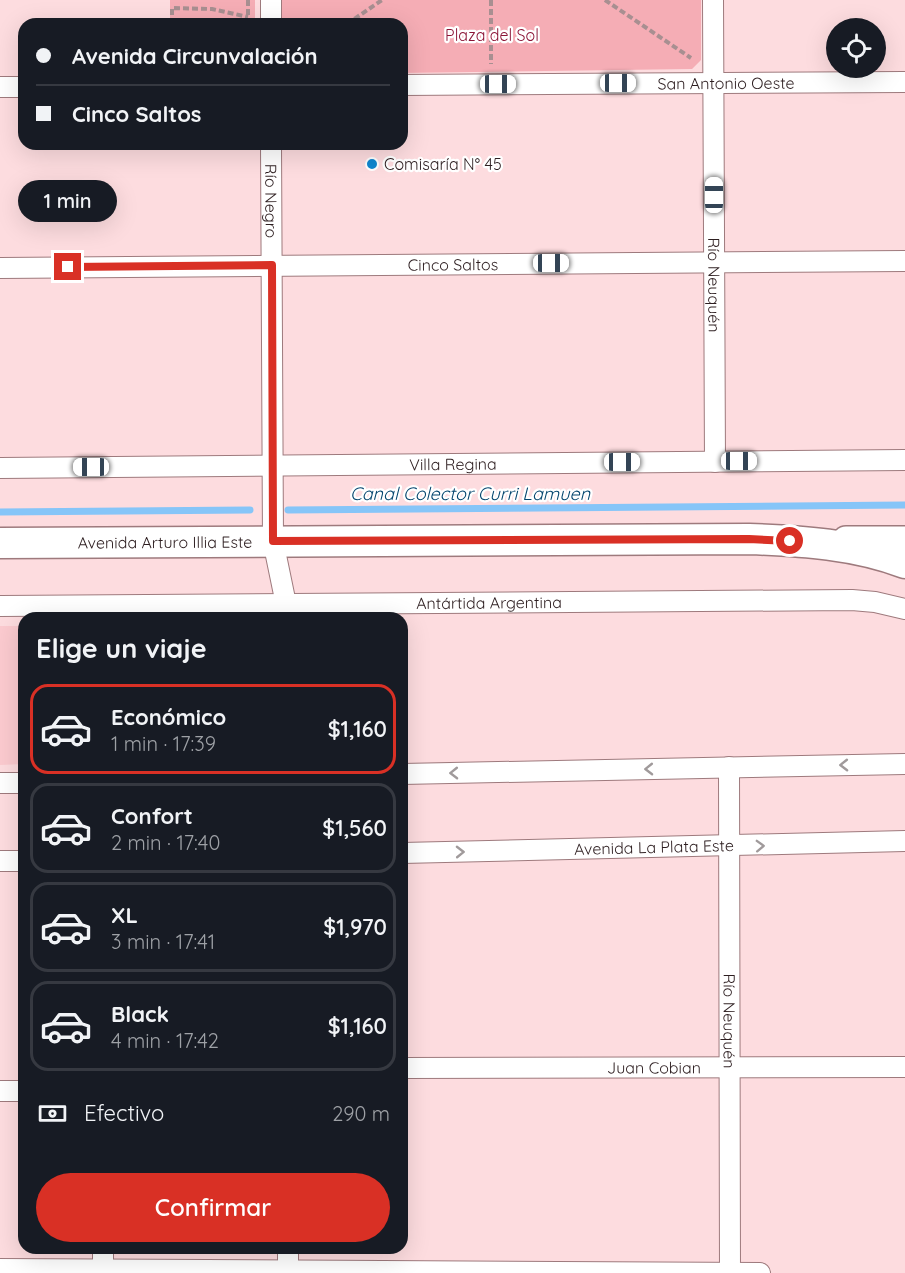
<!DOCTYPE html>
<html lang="es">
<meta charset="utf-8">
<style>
body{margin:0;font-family:Quicksand,sans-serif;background:#20242c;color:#f1f3f6;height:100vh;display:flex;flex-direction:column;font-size:22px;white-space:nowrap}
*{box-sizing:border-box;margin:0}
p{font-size:20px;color:#9ea1a6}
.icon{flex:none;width:33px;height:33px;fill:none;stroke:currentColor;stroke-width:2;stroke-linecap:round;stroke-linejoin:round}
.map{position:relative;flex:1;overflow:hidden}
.drawer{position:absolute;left:18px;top:612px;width:390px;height:642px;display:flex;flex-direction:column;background:#171b24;border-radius:18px;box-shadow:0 6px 24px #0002}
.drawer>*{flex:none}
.hud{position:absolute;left:18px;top:18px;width:390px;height:132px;border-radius:18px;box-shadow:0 6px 24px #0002;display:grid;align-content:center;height:132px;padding:0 18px;background:#171b24}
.fabs{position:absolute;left:826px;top:18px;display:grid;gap:12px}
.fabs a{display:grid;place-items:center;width:60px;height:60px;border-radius:50%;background:#171b24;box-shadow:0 6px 24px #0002;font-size:30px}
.end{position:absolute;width:27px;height:27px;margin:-14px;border:8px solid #d93025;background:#fff;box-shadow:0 0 0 3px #fff}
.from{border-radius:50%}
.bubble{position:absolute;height:42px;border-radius:21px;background:#171b24;box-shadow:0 6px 24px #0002;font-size:20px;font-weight:600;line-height:42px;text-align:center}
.car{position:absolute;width:18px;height:36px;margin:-18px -9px;border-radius:8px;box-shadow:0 0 4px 2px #0007;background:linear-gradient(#fff 24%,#345 0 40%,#fff 0 76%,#345 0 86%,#fff 0)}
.hud b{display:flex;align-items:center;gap:21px;height:57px;font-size:22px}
.hud b+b{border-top:2px solid #363941}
.hud i{width:15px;height:15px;background:#f1f3f6}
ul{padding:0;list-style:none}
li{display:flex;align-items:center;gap:18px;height:90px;margin:0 12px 9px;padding:0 6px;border:3px solid #363941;border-radius:18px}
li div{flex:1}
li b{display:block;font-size:22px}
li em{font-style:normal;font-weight:600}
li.current{border-color:#d93025}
li>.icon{width:54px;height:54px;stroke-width:1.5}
h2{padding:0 18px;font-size:27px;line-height:72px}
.pay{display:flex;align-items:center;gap:15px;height:66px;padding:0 18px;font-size:22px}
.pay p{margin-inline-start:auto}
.action{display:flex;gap:12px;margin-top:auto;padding:12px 18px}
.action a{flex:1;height:69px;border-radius:36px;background:#d93025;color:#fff;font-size:24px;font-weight:600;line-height:69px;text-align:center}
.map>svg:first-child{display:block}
.built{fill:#fbcacf}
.green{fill:#f5adb5}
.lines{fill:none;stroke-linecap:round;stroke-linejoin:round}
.stream{stroke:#86c5f8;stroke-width:7}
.street-casing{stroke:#9e7a7d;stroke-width:22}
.secondary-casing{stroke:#9e7a7d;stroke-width:30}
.primary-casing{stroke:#9e7a7d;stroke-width:33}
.path{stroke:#a88f91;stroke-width:4;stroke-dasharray:6 3;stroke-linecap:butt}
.street{stroke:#fff;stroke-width:20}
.secondary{stroke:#fff;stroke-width:27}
.primary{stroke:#fff;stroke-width:30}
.oneway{stroke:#a09a9b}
.route{stroke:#d93025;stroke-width:8}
.poi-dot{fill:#1187cf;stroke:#fff;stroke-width:2}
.labels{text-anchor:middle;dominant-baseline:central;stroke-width:4.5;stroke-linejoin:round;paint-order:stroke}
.park-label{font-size:16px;fill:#8b1436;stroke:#fff}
.street-label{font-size:16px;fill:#2d1e20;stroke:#fff}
.poi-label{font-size:16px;fill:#2d1e20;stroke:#fff;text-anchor:start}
.water-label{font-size:18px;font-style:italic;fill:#04456e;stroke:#fff}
</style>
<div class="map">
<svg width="905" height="1273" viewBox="0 0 905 1273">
<rect width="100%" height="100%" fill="#fddcdf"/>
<!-- built -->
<path class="built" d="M0,626H24V764L0,765Z"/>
<!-- green -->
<g class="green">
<rect x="170" y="0" width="85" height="24"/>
<path d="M282,0H701V60L692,69L402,73V24H282Z"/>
</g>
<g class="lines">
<!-- stream -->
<g class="stream">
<path d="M288,510L905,505"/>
<path d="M0,512L250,510"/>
</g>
<defs>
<g id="street">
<path d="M271,0V24"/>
<path id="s1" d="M713,0L715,462"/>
<path id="s2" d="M402,85L905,82"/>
<path d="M0,87H24"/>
<path id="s3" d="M271,144L273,541L286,604V618"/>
<path id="s4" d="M0,268L905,261"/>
<path id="s5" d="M0,468L905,460"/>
<path id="s6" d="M0,606L852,600L875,602L905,609"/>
<path id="s7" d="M729,767L730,1273"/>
<path d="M402,774L905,764"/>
<path d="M0,783H24"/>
<path id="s8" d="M402,853L905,841"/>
<path d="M0,861H24"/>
<path id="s9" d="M402,1068L905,1067"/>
<path d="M0,1091H24"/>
<path d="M288,1248V1273"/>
<path d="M0,1269L760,1273"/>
<path d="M103,1269V1248"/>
</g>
<path id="secondary" d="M846,540H905"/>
<g id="primary">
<path id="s10" d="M0,543L749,539C802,541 855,544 905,563"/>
</g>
</defs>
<!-- street casing -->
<use href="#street" class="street-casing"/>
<!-- secondary casing -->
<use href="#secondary" class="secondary-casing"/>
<!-- primary casing -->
<use href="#primary" class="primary-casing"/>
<!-- path -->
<g class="path">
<path d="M248,0V24"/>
<path d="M491,0V64"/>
<path d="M605,0L691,58"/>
<path d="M172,24V8L212,9L248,17"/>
<path d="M347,24L382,0"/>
</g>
<!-- street -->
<use href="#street" class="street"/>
<!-- secondary -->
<use href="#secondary" class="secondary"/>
<!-- primary -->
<use href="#primary" class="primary"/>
</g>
<!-- one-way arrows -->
<defs><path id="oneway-chevron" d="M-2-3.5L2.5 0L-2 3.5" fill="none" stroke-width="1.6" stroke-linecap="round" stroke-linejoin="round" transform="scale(1.5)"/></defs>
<g class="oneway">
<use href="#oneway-chevron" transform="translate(844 765) rotate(179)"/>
<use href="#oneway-chevron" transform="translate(649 769) rotate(179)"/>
<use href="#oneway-chevron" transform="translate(454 773) rotate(179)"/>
<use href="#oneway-chevron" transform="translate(760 846) rotate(-2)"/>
<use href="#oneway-chevron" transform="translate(460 852) rotate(-1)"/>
</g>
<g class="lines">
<!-- route -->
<path class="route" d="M68,267L272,265L273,541L749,539L790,541"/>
</g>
<!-- markers -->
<circle class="poi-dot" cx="372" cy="164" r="6"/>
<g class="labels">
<!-- park labels -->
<g class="park-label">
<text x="492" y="35">Plaza del Sol</text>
</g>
<!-- street labels -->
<g class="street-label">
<text stroke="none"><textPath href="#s2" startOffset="324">San Antonio Oeste</textPath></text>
<text stroke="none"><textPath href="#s3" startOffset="57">Río Negro</textPath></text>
<text stroke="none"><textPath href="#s4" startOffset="453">Cinco Saltos</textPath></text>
<text stroke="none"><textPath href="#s1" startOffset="285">Río Neuquén</textPath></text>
<text stroke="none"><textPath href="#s5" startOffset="453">Villa Regina</textPath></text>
<text stroke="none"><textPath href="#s10" startOffset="165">Avenida Arturo Illia Este</textPath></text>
<text stroke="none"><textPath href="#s6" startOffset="489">Antártida Argentina</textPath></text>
<text stroke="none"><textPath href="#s8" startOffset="252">Avenida La Plata Este</textPath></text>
<text stroke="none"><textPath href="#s7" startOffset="254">Río Neuquén</textPath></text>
<text stroke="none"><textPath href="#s9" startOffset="252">Juan Cobian</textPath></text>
</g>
<!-- poi labels -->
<g class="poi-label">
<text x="384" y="164">Comisaría N° 45</text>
</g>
<!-- water labels -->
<g class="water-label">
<text x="470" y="493">Canal Colector Curri Lamuen</text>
</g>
</g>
</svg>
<div class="fabs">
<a><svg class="icon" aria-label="locate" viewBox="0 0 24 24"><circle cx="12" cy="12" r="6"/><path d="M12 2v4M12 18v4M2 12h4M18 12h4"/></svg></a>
</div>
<i class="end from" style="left:790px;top:541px"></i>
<i class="end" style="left:68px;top:267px"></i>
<div class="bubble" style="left:18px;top:180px;width:99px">1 min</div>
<i class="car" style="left:618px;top:83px;rotate:90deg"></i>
<i class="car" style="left:498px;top:84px;rotate:90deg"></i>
<i class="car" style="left:714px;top:195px;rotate:0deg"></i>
<i class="car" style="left:551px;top:263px;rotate:90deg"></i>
<i class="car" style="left:739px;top:461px;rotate:90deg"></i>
<i class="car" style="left:622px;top:462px;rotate:90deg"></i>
<i class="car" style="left:91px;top:467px;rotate:270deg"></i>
<div class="hud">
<b><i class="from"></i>Avenida Circunvalación</b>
<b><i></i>Cinco Saltos</b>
</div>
<section class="drawer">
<h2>Elige un viaje</h2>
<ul>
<li class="current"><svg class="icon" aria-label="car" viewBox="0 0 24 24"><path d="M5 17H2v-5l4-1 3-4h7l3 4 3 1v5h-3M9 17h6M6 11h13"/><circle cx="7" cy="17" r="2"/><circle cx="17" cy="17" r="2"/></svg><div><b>Económico</b><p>1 min · 17:39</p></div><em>$1,160</em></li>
<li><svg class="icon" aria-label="car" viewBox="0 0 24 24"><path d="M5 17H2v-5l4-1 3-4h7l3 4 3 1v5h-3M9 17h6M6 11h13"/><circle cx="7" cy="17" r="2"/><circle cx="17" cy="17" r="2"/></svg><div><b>Confort</b><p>2 min · 17:40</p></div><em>$1,560</em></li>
<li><svg class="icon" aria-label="car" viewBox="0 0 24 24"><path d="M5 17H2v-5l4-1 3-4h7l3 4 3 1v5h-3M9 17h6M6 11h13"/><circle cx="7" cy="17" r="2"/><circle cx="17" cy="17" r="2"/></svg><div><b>XL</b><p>3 min · 17:41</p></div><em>$1,970</em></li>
<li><svg class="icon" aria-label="car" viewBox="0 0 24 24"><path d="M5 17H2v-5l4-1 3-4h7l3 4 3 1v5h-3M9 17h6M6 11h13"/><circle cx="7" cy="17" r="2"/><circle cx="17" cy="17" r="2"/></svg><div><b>Black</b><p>4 min · 17:42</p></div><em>$1,160</em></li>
</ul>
<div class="pay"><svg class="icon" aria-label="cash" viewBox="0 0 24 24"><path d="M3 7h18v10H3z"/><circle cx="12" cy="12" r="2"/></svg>Efectivo<p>290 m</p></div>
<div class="action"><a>Confirmar</a></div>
</section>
</div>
